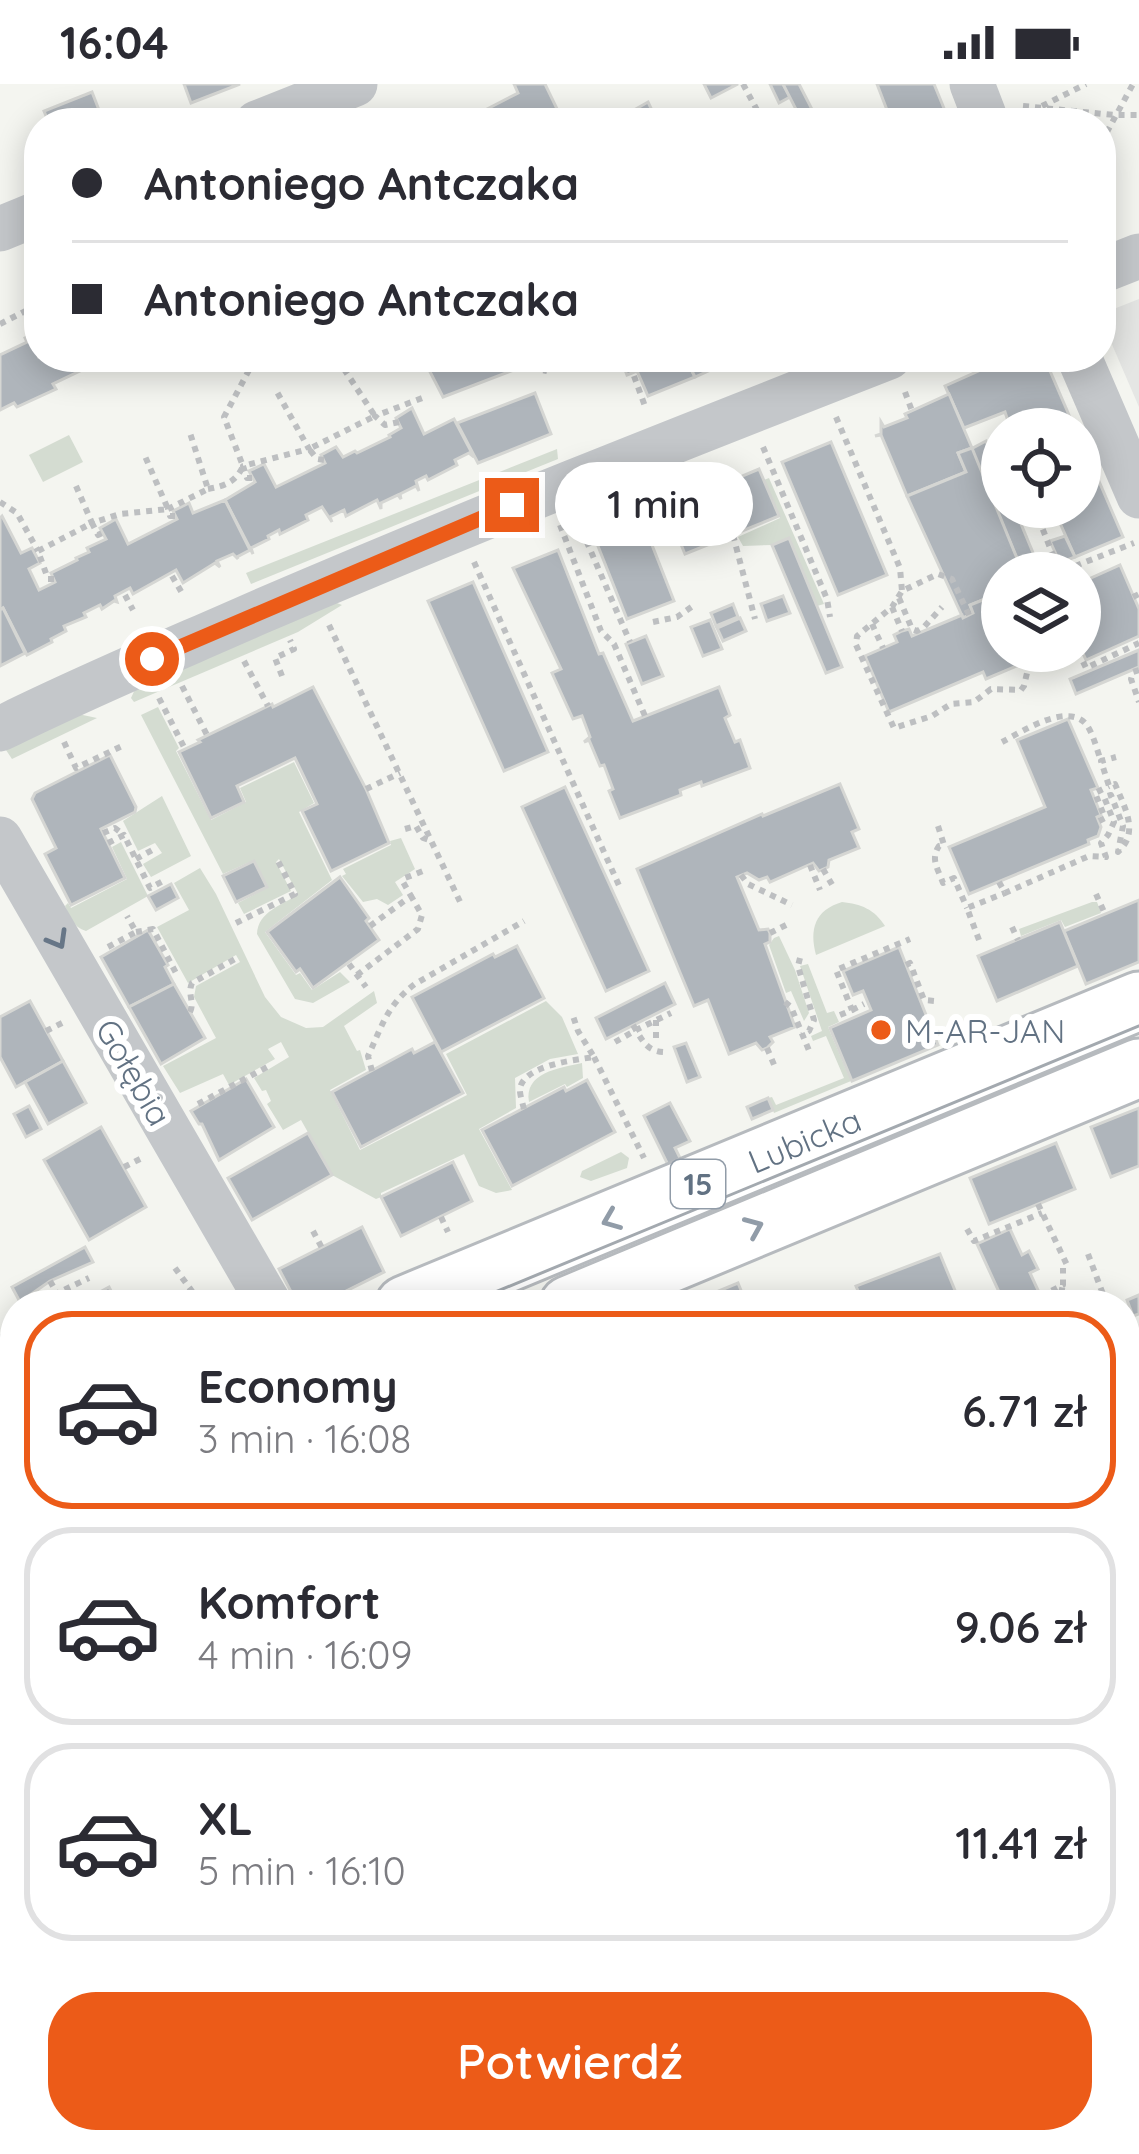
<!DOCTYPE html>
<html lang="pl">
<meta charset="utf-8">
<style>
body{margin:0;font-family:Quicksand,sans-serif;background:#f2f2f3;color:#2b2b33;height:100vh;display:flex;flex-direction:column;font-size:45px;white-space:nowrap}
*{box-sizing:border-box;margin:0}
p{font-size:39px;color:#7c7c81}
.icon{flex:none;width:66px;height:66px;fill:none;stroke:currentColor;stroke-width:2;stroke-linecap:round;stroke-linejoin:round}
.map{position:relative;flex:1;overflow:hidden}
.panel{position:absolute;left:0px;top:1206px;width:1140px;height:864px;display:flex;flex-direction:column;background:#fff;border-radius:48px 48px 0 0;box-shadow:0 6px 30px #0003}
.panel>*{flex:none}
.hud{position:absolute;left:24px;top:24px;width:1092px;height:264px;border-radius:48px;box-shadow:0 6px 30px #0003;display:grid;align-content:center;height:264px;padding:0 48px;background:#fff}
.tools{position:absolute;left:981px;top:324px;display:grid;gap:24px}
.tools a{display:grid;place-items:center;width:120px;height:120px;border-radius:50%;background:#fff;box-shadow:0 6px 30px #0003;font-size:60px}
.end{position:absolute;width:54px;height:54px;margin:-27px;border:15px solid #ec5b18;background:#fff;box-shadow:0 0 0 6px #fff}
.from{border-radius:50%}
.bubble{position:absolute;height:84px;border-radius:42px;background:#fff;box-shadow:0 6px 30px #0003;font-size:39px;font-weight:600;line-height:84px;text-align:center}
.hud b{display:flex;align-items:center;gap:42px;height:114px;font-size:45px}
.hud b+b{border-top:3px solid #e1e1e2}
.hud i{width:30px;height:30px;background:#2b2b33}
ul{padding:21px 0 0;list-style:none}
li{display:flex;align-items:center;gap:36px;height:198px;margin:0 24px 18px;padding:0 24px;border:6px solid #e1e1e2;border-radius:48px}
li div{flex:1}
li b{display:block;font-size:45px}
li em{font-style:normal;font-weight:600}
li.active{border-color:#ec5b18}
li>.icon{width:108px;height:108px;stroke-width:1.5}
.cta{display:flex;gap:24px;margin-top:auto;padding:24px 48px}
.cta a{flex:1;height:138px;border-radius:48px;background:#ec5b18;color:#fff;font-size:48px;font-weight:600;line-height:138px;text-align:center}
.status{display:flex;justify-content:space-between;align-items:center;height:84px;padding:0 60px;background:#fff;direction:ltr}
.status svg{height:33px;fill:currentColor}
.map>svg:first-child{display:block}
.built{fill:#e5e6e4}
.green{fill:#d4dcd1}
.building{fill:#afb5bb;stroke:#d5d6d3;stroke-width:3}
.lines{fill:none;stroke-linecap:round;stroke-linejoin:round}
.major-casing{stroke:#b6babe;stroke-width:63}
.path{stroke:#bdbfc1;stroke-width:6;stroke-dasharray:6 6;stroke-linecap:butt}
.minor{stroke:#c4c7ca;stroke-width:45}
.major{stroke:#fff;stroke-width:57}
.tram{stroke:#a3a9af;stroke-width:3}
.oneway{stroke:#677687}
.oneway2{stroke:#919ca8}
.route{stroke:#ec5b18;stroke-width:15}
.poi-dot{fill:#ec5b18;stroke:#fff;stroke-width:4.5}
.labels{text-anchor:middle;dominant-baseline:central;stroke-width:12;stroke-linejoin:round;paint-order:stroke}
.shield{fill:#fff;stroke:#919ca8;stroke-width:3}
.shield-label{font-size:30px;font-weight:bold;fill:#627283}
.poi-label{font-size:33px;fill:#627283;stroke:#fff;text-anchor:start}
.street-label{font-size:33px;fill:#627283;stroke:#fff}
</style>
<div class="status"><b>16:04</b><svg viewBox="0 0 49 12"><path d="M0 12V9h3v3zM5 12V6h3v6zM10 12V3h3v9zM15 12V0h3v12zM26 1h20v11H26zM47 4h2v5h-2z"/></svg></div>
<div class="map">
<svg width="1139" height="2070" viewBox="0 0 1139 2070">
<rect width="100%" height="100%" fill="#f4f5f0"/>
<!-- built -->
<path class="built" d="M1139,215V323L1101,235V230Z"/>
<!-- green -->
<g class="green">
<path d="M69,351L83,378L43,398L29,371Z"/>
<path d="M557,365L558,375L251,500L246,489Z"/>
<path d="M769,394L824,520L817,522L789,455L772,461L743,462L738,453L780,434L764,396Z"/>
<path d="M327,515L342,521L298,548L134,618L131,614L137,601Z"/>
<path d="M158,623L179,664L176,667L211,736L246,718L240,704L294,678L314,719L299,728L332,796L265,848L296,891L300,889L312,906L340,888L350,898L313,919L295,915L257,850C258,827 282,822 298,810L279,775L276,778L291,807L244,830L238,819L268,803L254,776L223,790L141,631Z"/>
<path d="M78,630L97,634L12,675L6,666Z"/>
<path d="M162,712L191,772L151,793L143,780L162,769L155,759L138,767L123,737Z"/>
<path d="M401,754L415,785L395,798L403,811L388,821L377,815L363,818L342,792L346,790L343,785L391,761L390,757Z"/>
<path d="M121,758L148,812L86,847C73,843 70,833 65,822L68,819L71,824L127,795L112,763Z"/>
<path d="M200,784L216,810L265,913L281,933L306,944L323,943L374,907L377,919L344,942L357,967L360,966L366,986L330,1006L360,1066L467,1011L446,970L546,917L562,933L578,970L550,975L515,994L516,1024L479,1045L512,1106L496,1109L479,1102L464,1070L381,1109V1113L376,1115L332,1091L301,1036L283,1046L267,1020L271,1017L266,1006L262,1007L254,994L289,973L281,958L268,965L275,975L229,1001L223,990L180,1009L163,982L216,954L194,913L196,902L240,878L236,871L188,899L157,843L189,826L174,799Z"/>
<path d="M842,818C861,820 874,825 885,842L816,871C809,845 815,826 842,818Z"/>
<path d="M1092,818H1097L1101,829L1065,843L1061,836L1021,852L1019,845Z"/>
<path d="M779,852L795,886L809,929L804,937L791,907L786,909L769,861L774,854Z"/>
<path d="M808,880L827,929L834,927L839,938L828,943L851,997L774,1029L768,1014L772,1013L776,1021L844,994L826,952L813,957L811,952L822,947L800,882Z"/>
<path d="M582,979L583,994L567,1003L565,1000L529,1018C524,989 558,984 582,979Z"/>
<path d="M621,1068L629,1074L627,1084L591,1097L580,1093L582,1087Z"/>
<path d="M1139,1254V1501L1125,1507V1260Z"/>
<path d="M15,1966V2017L0,2018V1967Z"/>
<path d="M1139,1983V2070H858L901,2055H1125V1986Z"/>
</g>
<!-- building -->
<g class="building">
<path d="M184,0H240L191,19Z"/>
<path d="M514,0H545L560,31L544,39H460L518,9Z"/>
<path d="M704,0H738L711,14Z"/>
<path d="M770,0H783L790,13L779,19Z"/>
<path d="M783,0H799L819,39H803Z"/>
<path d="M877,0H934L950,39H892Z"/>
<path d="M92,8L104,39H49L44,27Z"/>
<path d="M648,18L658,39H642L634,26Z"/>
<path d="M39,242V273H92L81,278L84,285L53,300L56,305L17,323L14,319L0,326V271L27,258L25,254L37,248L36,244Z"/>
<path d="M438,273H515L519,284L443,313L425,278Z"/>
<path d="M620,273H685L695,293L648,312L637,287L627,291Z"/>
<path d="M685,273H739L695,293Z"/>
<path d="M1010,273H1044L1075,345H1022L1017,334L1008,337L1005,328L964,344L945,302Z"/>
<path d="M535,309L551,350L478,379L457,339Z"/>
<path d="M949,310L972,364L958,369L966,388L907,412L881,351L875,352L881,350V338L884,343L907,334L905,330Z"/>
<path d="M412,324L424,350L454,335L474,373L469,369L455,376L457,381L428,396L426,392L416,397L419,407L416,402L400,410L401,415L398,411L381,419V425L377,416L346,432L344,426L330,433L332,438L322,423L306,431L308,436L280,450L279,446L268,452L269,455L251,464L253,470L225,416L255,398L249,387L264,380L276,403L325,379L321,371L336,363L343,373L355,367L357,369L390,353L389,351L401,344L396,334Z"/>
<path d="M986,357L1002,395V423H1014L1041,488L1039,489H1023L971,365Z"/>
<path d="M831,358L887,491L838,511L782,378Z"/>
<path d="M972,364L1023,489H1002V508L970,521L973,529L963,534L907,412L966,388L958,369Z"/>
<path d="M1089,374L1123,453L1075,473L1053,423H1080V378Z"/>
<path d="M759,385L779,432L685,470L666,424Z"/>
<path d="M225,416L250,466L237,473L238,475L233,470L217,477L220,483L215,479L183,499L176,486L133,510L130,504L115,512L117,518L114,517L102,525L100,521L84,529L86,533L64,542L66,547L51,555L52,558L27,571L3,524L0,526V434L2,432L21,469L32,464L40,479L29,485L39,506L55,498L51,489L77,476L76,474L89,468L87,464L106,455L100,444L116,435L128,460L177,435L173,427L189,419L193,429Z"/>
<path d="M641,433L674,517L627,535L594,452Z"/>
<path d="M1065,452L1075,473L1060,479L1050,457Z"/>
<path d="M789,454L842,583L826,589L772,461Z"/>
<path d="M558,466L599,570L603,569L633,637L719,603L730,631L725,634L735,658L740,656L750,684L702,702L701,698L680,706L681,711L620,734L609,707L613,705L604,681L600,682L589,656L584,658L590,653L582,632L573,635L552,589L561,585L513,484Z"/>
<path d="M1120,481L1139,525V552L1086,576L1080,563V499Z"/>
<path d="M473,498L548,668L504,687L428,517Z"/>
<path d="M1000,509L1002,515V567H1021L1026,578L986,595L983,588L889,628L865,572L897,558L894,551L902,547L909,545L912,552L962,531L963,534L973,529L970,521Z"/>
<path d="M783,512L790,529L767,537L761,520Z"/>
<path d="M733,520L738,533L716,542L711,529Z"/>
<path d="M3,524L25,569L0,582V526Z"/>
<path d="M740,534L746,547L723,557L717,544Z"/>
<path d="M710,536L722,565L703,572L691,543Z"/>
<path d="M646,552L663,592L642,600L626,560Z"/>
<path d="M1139,566V583L1076,610L1070,595Z"/>
<path d="M313,603L366,705L389,759L331,787L302,727L317,720L295,674L237,702L244,718L211,734L179,668L200,658L198,656L268,622L272,620L273,623Z"/>
<path d="M1068,635L1098,704L1091,706L1101,731L1097,733L1101,743L1098,752L1088,756L1089,760L969,810L949,763L1045,723L1017,656Z"/>
<path d="M110,671L136,723L135,728L101,745L125,794L71,821L45,770L56,764L32,715L35,709Z"/>
<path d="M840,700L859,745L852,748L859,764L829,776L828,783L819,787L813,779L770,798L767,793L759,796L747,789L737,793L759,846L768,845L770,849V858L765,860L795,943L770,953L773,958L767,964L762,966L756,959L729,970L708,916L694,922L637,785L762,730L763,732Z"/>
<path d="M565,703L649,887L606,907L522,723Z"/>
<path d="M254,777L267,803L236,818L223,792Z"/>
<path d="M340,793L369,834L366,837L379,856L313,904L300,885L296,888L267,848Z"/>
<path d="M171,800L178,814L156,826L148,812Z"/>
<path d="M1139,816V878L1086,900L1064,847Z"/>
<path d="M1060,838L1078,882L997,917L978,872Z"/>
<path d="M148,846L168,881L165,883L174,900L129,923L101,873Z"/>
<path d="M517,862L544,914L441,968L412,913L493,870L495,873Z"/>
<path d="M899,863L938,961L852,997L830,944L871,926L863,907L853,911L843,887Z"/>
<path d="M665,899L675,920L606,955L596,934Z"/>
<path d="M174,900L205,954L161,980L129,923Z"/>
<path d="M30,917L63,977L16,1003L0,973V933Z"/>
<path d="M435,958L463,1009L361,1063L332,1008L412,965L414,969Z"/>
<path d="M686,959L700,993L687,998L674,963Z"/>
<path d="M63,977L86,1019L48,1040L25,998Z"/>
<path d="M246,995L274,1043L219,1076L202,1040H199L191,1027Z"/>
<path d="M587,996L615,1048L512,1102L482,1046L564,1003L566,1007Z"/>
<path d="M768,1014L773,1026L752,1035L747,1023Z"/>
<path d="M670,1019L690,1057L675,1064L682,1078L671,1087L644,1032Z"/>
<path d="M29,1022L41,1045L26,1053L14,1030Z"/>
<path d="M1139,1024V1082L1111,1093L1091,1043Z"/>
<path d="M101,1043L146,1123L89,1156L44,1076Z"/>
<path d="M308,1049L332,1091L252,1136L228,1094Z"/>
<path d="M1056,1059L1075,1105L989,1140L970,1094Z"/>
<path d="M453,1078L472,1117L401,1152L381,1113Z"/>
<path d="M362,1143L384,1188L318,1221H298L279,1185Z"/>
<path d="M1010,1145L1022,1171L1029,1167L1038,1185L1030,1189L1044,1219L1040,1221H1005L977,1160Z"/>
<path d="M85,1163L93,1178L50,1197L20,1218L12,1203Z"/>
<path d="M940,1170L961,1221H864L856,1202Z"/>
<path d="M738,1199L747,1221H685L687,1220Z"/>
<path d="M109,1203L118,1221H76Z"/>
<path d="M184,1208L193,1221H164Z"/>
<path d="M1139,1211V1230L1133,1232L1127,1216Z"/>
<path d="M15,1244V1315L7,1319L0,1307V1252Z"/>
<path d="M1139,1549V1652H1138L1129,1620L1125,1621V1553Z"/>
<path d="M1139,1663V1734H1137L1125,1690V1668Z"/>
<path d="M15,1881V1944L0,1945V1882Z"/>
<path d="M453,2055H475L481,2070H450L445,2058Z"/>
<path d="M505,2055H557L562,2070H495L491,2059Z"/>
<path d="M648,2055H674L679,2070H611L610,2067Z"/>
<path d="M735,2055H806L808,2059L784,2070H737L731,2057Z"/>
</g>
<g class="lines">
<defs>
<g id="major">
<path id="s1" d="M405,1221L1139,917"/>
<path d="M569,1221L1139,984"/>
<path d="M0,1488L15,1475"/>
<path d="M0,1580L15,1569"/>
</g>
</defs>
<!-- major casing -->
<use href="#major" class="major-casing"/>
<!-- path -->
<g class="path">
<path d="M743,0L764,39"/>
<path d="M1023,22L1114,31H1139"/>
<path d="M1042,22L1086,0"/>
<path d="M551,35L553,39"/>
<path d="M1101,59L1133,0"/>
<path d="M0,240L39,220"/>
<path d="M526,273L532,284L547,287"/>
<path d="M744,273L749,283"/>
<path d="M634,292L646,325"/>
<path d="M905,308L912,327"/>
<path d="M836,333L900,484L902,507"/>
<path d="M399,338L385,341L375,332L425,313"/>
<path d="M763,363L827,515L830,533"/>
<path d="M324,376L317,375L309,365L375,332L340,279"/>
<path d="M705,386L713,405"/>
<path d="M252,394H247L243,382L309,365L277,308"/>
<path d="M669,401L678,418"/>
<path d="M76,402L92,439L120,430L168,425L144,370"/>
<path d="M208,405C225,402 236,398 243,382L224,333L256,273"/>
<path d="M0,418L17,429L38,467"/>
<path d="M1034,423L1058,484L1065,486L1134,459"/>
<path d="M604,425L612,445"/>
<path d="M175,432H170L168,425L208,405L190,349"/>
<path d="M580,434L586,456L630,558"/>
<path d="M560,441L601,547L614,560L645,632"/>
<path d="M733,451L755,535"/>
<path d="M474,478L621,806"/>
<path d="M172,492L182,509"/>
<path d="M54,495H48L38,467L92,439L98,451L102,449"/>
<path d="M125,511L133,526"/>
<path d="M1133,513L1139,510"/>
<path d="M899,514L912,545L917,547L924,543L942,523"/>
<path d="M892,523L902,547"/>
<path d="M969,531L952,495L938,490L902,507L892,523L857,552L856,561L894,644L932,632L951,620L974,618L991,605L1021,606L1024,602L1032,567"/>
<path d="M653,538L677,533L693,522"/>
<path d="M872,540L883,564"/>
<path d="M329,541L462,822"/>
<path d="M1078,567L1086,584L1139,559"/>
<path d="M244,577L268,622"/>
<path d="M1139,586L1133,588L1131,595L1139,618"/>
<path d="M282,592L275,574L294,565L290,556"/>
<path d="M182,602L207,651"/>
<path d="M159,614L185,665"/>
<path d="M64,658L76,684L122,662"/>
<path d="M1002,658C1021,648 1067,618 1086,640C1093,649 1097,666 1101,677"/>
<path d="M366,705L400,689"/>
<path d="M1099,737L1105,734L1095,709L1109,702"/>
<path d="M938,742L944,761L939,762C930,775 938,785 943,799L954,794L967,824"/>
<path d="M405,745L416,742L423,754L432,757"/>
<path d="M103,749L115,744L124,751"/>
<path d="M108,759L124,751L150,804L163,797"/>
<path d="M136,775L154,765"/>
<path d="M810,781L820,806"/>
<path d="M823,785L834,804"/>
<path d="M741,791L748,800L792,821"/>
<path d="M999,798L1005,809L1089,772L1106,773L1101,759L1108,751L1114,738L1104,713L1111,711L1123,742L1118,768C1139,749 1126,726 1115,700L1109,702L1101,677L1116,673"/>
<path d="M1096,810L1105,830"/>
<path d="M236,839L295,810L278,777"/>
<path d="M370,842L411,812L403,798L405,794L423,787"/>
<path d="M1012,843L1018,856"/>
<path d="M136,848L153,845L178,893"/>
<path d="M770,849L790,839"/>
<path d="M979,856L967,824L1005,809"/>
<path d="M108,863L136,848L127,832"/>
<path d="M800,874L798,882L814,936L809,947L802,951"/>
<path d="M349,880L366,903"/>
<path d="M906,881L910,879L924,916L935,917"/>
<path d="M357,891L418,845L422,831L411,812"/>
<path d="M785,918L791,923L810,969"/>
<path d="M852,926L864,920"/>
<path d="M190,928C195,918 187,910 192,899L235,875"/>
<path d="M840,931L852,926L836,886L910,855"/>
<path d="M656,936V956"/>
<path d="M46,947L64,938"/>
<path d="M615,958L636,946L633,941"/>
<path d="M767,964L775,983"/>
<path d="M663,968C648,967 643,958 636,946L671,929"/>
<path d="M594,973L644,1074"/>
<path d="M372,987L368,972C382,942 387,921 415,900L524,837"/>
<path d="M198,1020L269,982"/>
<path d="M524,1025C523,1021 519,1008 520,1004C525,981 575,976 594,973L578,947L573,932"/>
<path d="M124,1083L142,1074"/>
<path d="M1038,1120L1067,1181"/>
<path d="M441,1133L448,1148"/>
<path d="M967,1145L974,1157L1042,1129"/>
<path d="M313,1147L322,1164"/>
<path d="M1088,1170L1107,1221"/>
<path d="M175,1184L202,1221L221,1209"/>
<path d="M50,1197L64,1221"/>
<path d="M342,1209L348,1220"/>
<path d="M1041,1212L1063,1201V1184"/>
<path d="M32,1221L89,1194"/>
<path d="M1058,1221L1063,1201"/>
<path d="M4,1332L15,1327"/>
<path d="M0,1662L15,1681"/>
<path d="M0,1861L15,1860"/>
<path d="M1125,2041L1139,2036"/>
<path d="M110,2055L112,2070"/>
<path d="M173,2055L176,2070"/>
<path d="M251,2055L254,2070"/>
<path d="M430,2055L437,2070"/>
<path d="M591,2055L596,2070"/>
<path d="M814,2055L819,2070"/>
<path d="M1057,2070L1092,2055"/>
</g>
<!-- minor -->
<g class="minor">
<path d="M972,0L987,39"/>
<path d="M257,39L355,0"/>
<path d="M0,145L39,129"/>
<path d="M1101,187L1139,172"/>
<path d="M1079,273L1139,412"/>
<path d="M0,645C84,603 171,567 257,529C466,439 677,356 889,273"/>
<path d="M0,755L270,1221"/>
<path d="M1125,1783L1139,1779"/>
<path d="M0,2033L15,2032"/>
</g>
<!-- major -->
<use href="#major" class="major"/>
<!-- tram -->
<g class="tram">
<path d="M464,1221L1139,942"/>
<path d="M0,1526L15,1514"/>
</g>
</g>
<!-- one-way arrows -->
<defs><path id="oneway-chevron" d="M-2-3.5L2.5 0L-2 3.5" fill="none" stroke-width="1.6" stroke-linecap="round" stroke-linejoin="round" transform="scale(3)"/></defs>
<use class="oneway" href="#oneway-chevron" transform="translate(58 856) rotate(60)"/>
<g class="oneway2">
<use href="#oneway-chevron" transform="translate(611 1136) rotate(158)"/>
<use href="#oneway-chevron" transform="translate(754 1143) rotate(-23)"/>
</g>
<g class="lines">
<!-- route -->
<path class="route" d="M152,575L512,421"/>
</g>
<!-- markers -->
<circle class="poi-dot" cx="881" cy="946" r="12"/>
<g class="labels">
<!-- shield labels -->
<rect class="shield" x="671" y="1076" width="54" height="48" rx="9"/>
<g class="shield-label">
<text x="698" y="1100">15</text>
</g>
<!-- poi labels -->
<g class="poi-label">
<text x="905" y="946">M-AR-JAN</text>
</g>
<!-- street labels -->
<g class="street-label">
<text transform="translate(134 988) rotate(60)">Gołębia</text>
<text stroke="none"><textPath href="#s1" startOffset="432">Lubicka</textPath></text>
</g>
</g>
</svg>
<div class="tools">
<a><svg class="icon" aria-label="locate" viewBox="0 0 24 24"><circle cx="12" cy="12" r="6"/><path d="M12 2v4M12 18v4M2 12h4M18 12h4"/></svg></a>
<a><svg class="icon" aria-label="layers" viewBox="0 0 24 24"><path d="M12 4l9 5-9 5-9-5zM3 14l9 5 9-5"/></svg></a>
</div>
<i class="end from" style="left:152px;top:575px"></i>
<i class="end" style="left:512px;top:421px"></i>
<div class="bubble" style="left:555px;top:378px;width:198px">1 min</div>
<div class="hud">
<b><i class="from"></i>Antoniego Antczaka</b>
<b><i></i>Antoniego Antczaka</b>
</div>
<section class="panel">
<ul>
<li class="active"><svg class="icon" aria-label="car" viewBox="0 0 24 24"><path d="M5 17H2v-5l4-1 3-4h7l3 4 3 1v5h-3M9 17h6M6 11h13"/><circle cx="7" cy="17" r="2"/><circle cx="17" cy="17" r="2"/></svg><div><b>Economy</b><p>3 min · 16:08</p></div><em>6.71 zł</em></li>
<li><svg class="icon" aria-label="car" viewBox="0 0 24 24"><path d="M5 17H2v-5l4-1 3-4h7l3 4 3 1v5h-3M9 17h6M6 11h13"/><circle cx="7" cy="17" r="2"/><circle cx="17" cy="17" r="2"/></svg><div><b>Komfort</b><p>4 min · 16:09</p></div><em>9.06 zł</em></li>
<li><svg class="icon" aria-label="car" viewBox="0 0 24 24"><path d="M5 17H2v-5l4-1 3-4h7l3 4 3 1v5h-3M9 17h6M6 11h13"/><circle cx="7" cy="17" r="2"/><circle cx="17" cy="17" r="2"/></svg><div><b>XL</b><p>5 min · 16:10</p></div><em>11.41 zł</em></li>
</ul>
<div class="cta"><a>Potwierdź</a></div>
</section>
</div>
